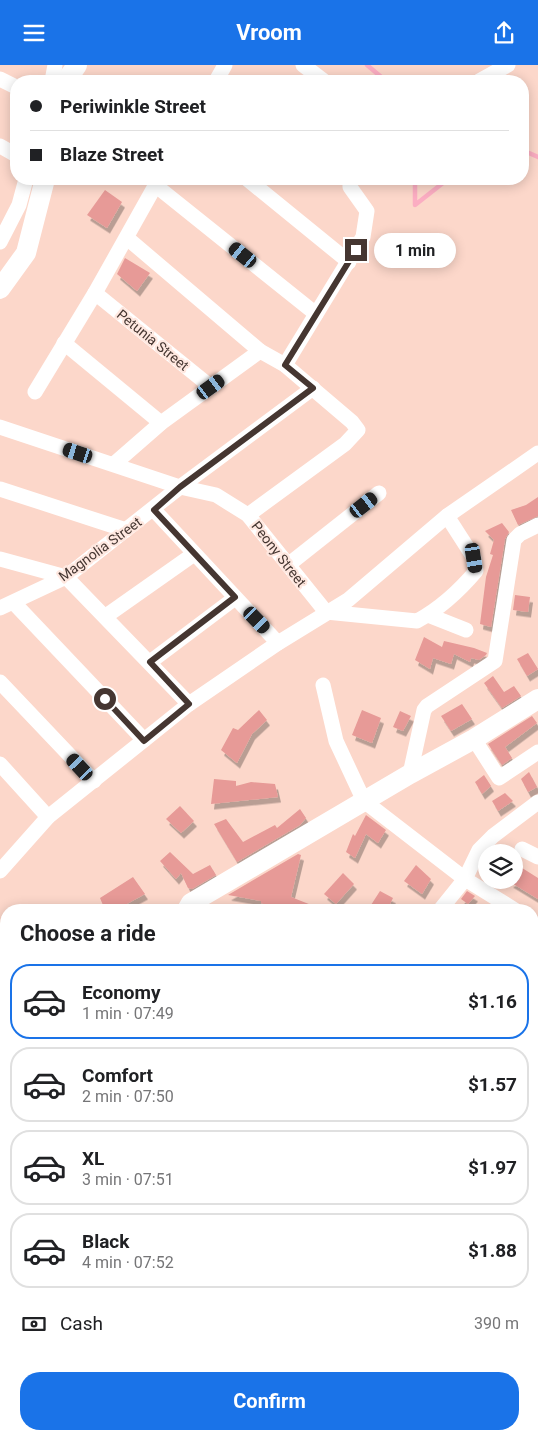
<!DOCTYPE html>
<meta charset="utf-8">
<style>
body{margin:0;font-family:Roboto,sans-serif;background:#f6f6f6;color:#202124;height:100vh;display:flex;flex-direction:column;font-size:19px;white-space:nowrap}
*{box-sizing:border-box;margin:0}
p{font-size:16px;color:#757577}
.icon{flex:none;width:28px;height:28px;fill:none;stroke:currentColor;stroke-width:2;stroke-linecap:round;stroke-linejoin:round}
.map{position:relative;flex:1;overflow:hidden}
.details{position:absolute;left:0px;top:839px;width:539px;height:536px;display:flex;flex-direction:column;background:#fff;border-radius:20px 20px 0 0;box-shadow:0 2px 12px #0003}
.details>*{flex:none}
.top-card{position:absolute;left:10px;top:10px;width:519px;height:110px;border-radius:20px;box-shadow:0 2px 12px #0003;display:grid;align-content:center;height:110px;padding:0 20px;background:#fff}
.controls{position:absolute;left:478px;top:779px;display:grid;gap:10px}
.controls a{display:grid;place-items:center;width:45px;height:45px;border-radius:50%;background:#fff;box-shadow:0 2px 12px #0003;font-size:25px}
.end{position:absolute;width:22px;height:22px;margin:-11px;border:6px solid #453631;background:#fff;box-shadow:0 0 0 2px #fff}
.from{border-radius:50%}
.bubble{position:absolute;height:35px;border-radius:18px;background:#fff;box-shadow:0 2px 12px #0003;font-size:16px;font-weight:700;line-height:35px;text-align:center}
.car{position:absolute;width:15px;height:30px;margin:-15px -8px;border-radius:6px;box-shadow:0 0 4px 1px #0007;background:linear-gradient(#222 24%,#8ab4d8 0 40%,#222 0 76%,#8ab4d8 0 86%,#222 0)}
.top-card b{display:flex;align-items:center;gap:18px;height:48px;font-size:19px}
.top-card b+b{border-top:1px solid #e0e0e0}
.top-card i{width:12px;height:12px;background:#202124}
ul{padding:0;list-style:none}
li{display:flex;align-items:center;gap:15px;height:75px;margin:0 10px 8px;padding:0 10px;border:2px solid #e0e0e0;border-radius:20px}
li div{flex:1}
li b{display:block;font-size:19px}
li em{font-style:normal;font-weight:700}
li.selected{border-color:#1a73e8}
li>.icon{width:45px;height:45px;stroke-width:1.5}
h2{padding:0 20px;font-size:22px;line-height:60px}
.pay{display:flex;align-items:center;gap:12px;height:55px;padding:0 20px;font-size:19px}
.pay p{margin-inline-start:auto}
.action{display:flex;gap:10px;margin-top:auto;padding:10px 20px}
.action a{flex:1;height:58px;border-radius:20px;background:#1a73e8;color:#fff;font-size:20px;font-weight:700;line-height:58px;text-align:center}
header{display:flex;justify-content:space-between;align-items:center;height:65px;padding:0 20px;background:#1a73e8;color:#fff;font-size:22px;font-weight:700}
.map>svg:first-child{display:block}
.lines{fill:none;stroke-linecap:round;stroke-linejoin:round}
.stream{stroke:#fbadc2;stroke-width:4.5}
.building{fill:#e79a97;filter:url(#shadow)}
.street{stroke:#fff;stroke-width:15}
.secondary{stroke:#fff;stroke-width:20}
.route{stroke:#453631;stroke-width:6}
.labels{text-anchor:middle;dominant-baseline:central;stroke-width:4.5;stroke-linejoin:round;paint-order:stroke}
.street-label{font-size:14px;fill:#453631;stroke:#ffe8e0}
</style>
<header><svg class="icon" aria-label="menu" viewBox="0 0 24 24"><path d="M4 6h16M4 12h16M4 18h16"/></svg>Vroom<svg class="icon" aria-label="share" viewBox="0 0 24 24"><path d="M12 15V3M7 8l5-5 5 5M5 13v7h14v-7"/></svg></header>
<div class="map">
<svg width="538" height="1374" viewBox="0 0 538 1374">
<defs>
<filter id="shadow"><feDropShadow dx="3" dy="5.5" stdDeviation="0" flood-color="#0004"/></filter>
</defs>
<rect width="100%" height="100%" fill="#fcd7ca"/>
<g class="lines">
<!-- stream -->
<g class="stream">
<path d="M367,0L386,16"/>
<path d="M522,85L538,92"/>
<path d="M415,114V140L448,114"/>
</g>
</g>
<!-- building -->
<g class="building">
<path d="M105,125L122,137L107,163L87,150Z"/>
<path d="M125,193L150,208L137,226L117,209Z"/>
<path d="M538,432V451L518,460L511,445L526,440Z"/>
<path d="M502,458L509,467L505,474L491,562L480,559L486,512L493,490L490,489L494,475L485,466Z"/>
<path d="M515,530L530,532L528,547L513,545Z"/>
<path d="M424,572L442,582L444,576L474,583L487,588L486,590L479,595L471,593L470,597L454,589L451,599L433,593L430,604L415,595Z"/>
<path d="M528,588L538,604L527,611L517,594Z"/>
<path d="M493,611L504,627L514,621L521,631L502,643L484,618Z"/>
<path d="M462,639L472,654L451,666L441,651Z"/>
<path d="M259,645L267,655L252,669L237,698L221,685L233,663L238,665Z"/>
<path d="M362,645L381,653L372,678L352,670Z"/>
<path d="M400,646L411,651L403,666L393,662Z"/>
<path d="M532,651L537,658L505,682L512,693L502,700L488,679Z"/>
<path d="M529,707L537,722L528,727L521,714Z"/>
<path d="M484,710L491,721L482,729L475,717Z"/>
<path d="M214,714L236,716V721L251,717L275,719L278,732L211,739Z"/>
<path d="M505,728L513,736L498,746L492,736Z"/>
<path d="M180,741L194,756L181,768L166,754Z"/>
<path d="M300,744L306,753L300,760L237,797L214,759L226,754L243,777L275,760L277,763Z"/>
<path d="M366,750L386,765L378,778L366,769L355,793L346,787L353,769L355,771Z"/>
<path d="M170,787L193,809L210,800L216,810L192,824L188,823L181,808L176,814L160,796Z"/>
<path d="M298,789L301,790L291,832L324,845H279L261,838V836L228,830Z"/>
<path d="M416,800L431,814L422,829L404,816Z"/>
<path d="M519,801L538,813V834L510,817L514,815Z"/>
<path d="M343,808L354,819L336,839L324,829Z"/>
<path d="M133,812L145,829L123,841L125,845H105L100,833Z"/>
<path d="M380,826L393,833L387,845L371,840Z"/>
<path d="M467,826L475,831L468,839L461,834Z"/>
</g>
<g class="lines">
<!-- street -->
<g class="street">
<path d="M303,0L324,16"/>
<path d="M0,14L16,22"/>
<path d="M52,16L55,0"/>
<path d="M216,16L225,0"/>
<path d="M479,16L508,0"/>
<path d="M0,81L16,90"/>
<path d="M247,114L349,197"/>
<path d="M155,120L316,249"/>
<path d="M127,173L260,286L285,300L352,357L358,365L345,379L248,450"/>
<path d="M0,177L19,140L26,114"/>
<path d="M95,228L211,322"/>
<path d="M64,278L161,358"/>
<path d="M285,300L363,172L367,146L350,122V114"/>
<path d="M35,327L95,228L159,114"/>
<path d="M0,362L180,422L216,430L248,450L326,547"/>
<path d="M114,399L161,358L260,286"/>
<path d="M0,424L126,465"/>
<path d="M154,445L278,578"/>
<path d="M0,494L66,512L189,639"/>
<path d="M288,500L379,428"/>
<path d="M14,538L144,675"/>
<path d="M0,543L66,512L180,422L313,323"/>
<path d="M326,547L417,556C439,544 460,525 476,506L474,493L447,451"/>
<path d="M428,550L466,565"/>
<path d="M106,551L194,489"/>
<path d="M150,597L235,533"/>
<path d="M0,617L94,716"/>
<path d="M323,620L336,676L364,736L465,814L515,845"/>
<path d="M474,674L499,713L538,687"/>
<path d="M0,699L48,752"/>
<path d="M410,709L424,645L427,641L495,596L514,475L520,469L538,460"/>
<path d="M522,784L538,792"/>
<path d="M0,806L48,752L189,639L278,578L348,535L447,451L538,388"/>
<path d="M440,845L465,814L479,785L493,771L538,737"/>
<path d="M532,871L538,862"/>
<path d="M532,957L538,948"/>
<path d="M532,1041L538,1032"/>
<path d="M532,1089L538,1090"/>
<path d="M532,1183L538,1190"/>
<path d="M0,1213L6,1217"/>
<path d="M0,1281L6,1284"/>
<path d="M0,1355L6,1359"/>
<path d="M23,1369L33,1374"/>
<path d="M154,1369L163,1374"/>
</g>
<!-- secondary -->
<g class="secondary">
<path d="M66,16L77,0"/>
<path d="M0,224L26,188L45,114"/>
<path d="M187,845L191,838L410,709L474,674L538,634"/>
<path d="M0,1050L6,1053"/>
</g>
</g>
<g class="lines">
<!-- route -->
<path class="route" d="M105,634L144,676L189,639L150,597L235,532L154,445L180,422L313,323L285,300L356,185"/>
</g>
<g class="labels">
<!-- street labels -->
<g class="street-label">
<text transform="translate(153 275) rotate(39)">Petunia Street</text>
<text transform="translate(100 484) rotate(-36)">Magnolia Street</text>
<text transform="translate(279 489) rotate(52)">Peony Street</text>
</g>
</g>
</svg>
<div class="controls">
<a><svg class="icon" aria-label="layers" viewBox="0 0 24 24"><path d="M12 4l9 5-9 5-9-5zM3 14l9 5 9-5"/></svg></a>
</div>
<i class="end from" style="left:105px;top:634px"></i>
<i class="end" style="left:356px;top:185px"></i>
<div class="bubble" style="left:374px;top:168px;width:82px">1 min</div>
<i class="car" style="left:243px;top:190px;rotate:309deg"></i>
<i class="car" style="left:211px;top:322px;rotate:54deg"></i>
<i class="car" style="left:78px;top:388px;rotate:288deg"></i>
<i class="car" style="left:364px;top:440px;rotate:52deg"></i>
<i class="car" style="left:474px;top:493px;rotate:171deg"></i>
<i class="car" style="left:257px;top:555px;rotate:136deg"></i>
<i class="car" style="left:80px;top:702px;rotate:317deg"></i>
<div class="top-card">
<b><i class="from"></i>Periwinkle Street</b>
<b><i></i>Blaze Street</b>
</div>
<section class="details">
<h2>Choose a ride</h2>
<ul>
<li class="selected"><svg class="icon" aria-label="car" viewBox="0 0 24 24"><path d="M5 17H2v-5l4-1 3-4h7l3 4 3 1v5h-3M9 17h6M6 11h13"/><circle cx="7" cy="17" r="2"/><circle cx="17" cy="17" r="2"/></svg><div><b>Economy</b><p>1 min · 07:49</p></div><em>$1.16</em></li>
<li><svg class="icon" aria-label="car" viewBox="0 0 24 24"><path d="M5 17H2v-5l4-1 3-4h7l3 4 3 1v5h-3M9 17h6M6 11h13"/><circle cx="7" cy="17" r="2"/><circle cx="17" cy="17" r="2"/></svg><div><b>Comfort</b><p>2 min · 07:50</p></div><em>$1.57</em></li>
<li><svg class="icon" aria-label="car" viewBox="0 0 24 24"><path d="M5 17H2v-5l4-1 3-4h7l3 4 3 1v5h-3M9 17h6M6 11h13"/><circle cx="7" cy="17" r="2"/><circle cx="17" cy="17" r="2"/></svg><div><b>XL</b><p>3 min · 07:51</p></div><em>$1.97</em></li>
<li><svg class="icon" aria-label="car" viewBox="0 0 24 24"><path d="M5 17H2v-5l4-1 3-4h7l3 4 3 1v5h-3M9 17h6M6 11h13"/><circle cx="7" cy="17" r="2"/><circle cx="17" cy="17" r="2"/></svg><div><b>Black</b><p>4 min · 07:52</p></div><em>$1.88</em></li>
</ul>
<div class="pay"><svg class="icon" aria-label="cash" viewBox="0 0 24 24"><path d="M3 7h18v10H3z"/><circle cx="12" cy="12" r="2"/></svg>Cash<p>390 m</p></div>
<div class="action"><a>Confirm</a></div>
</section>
</div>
